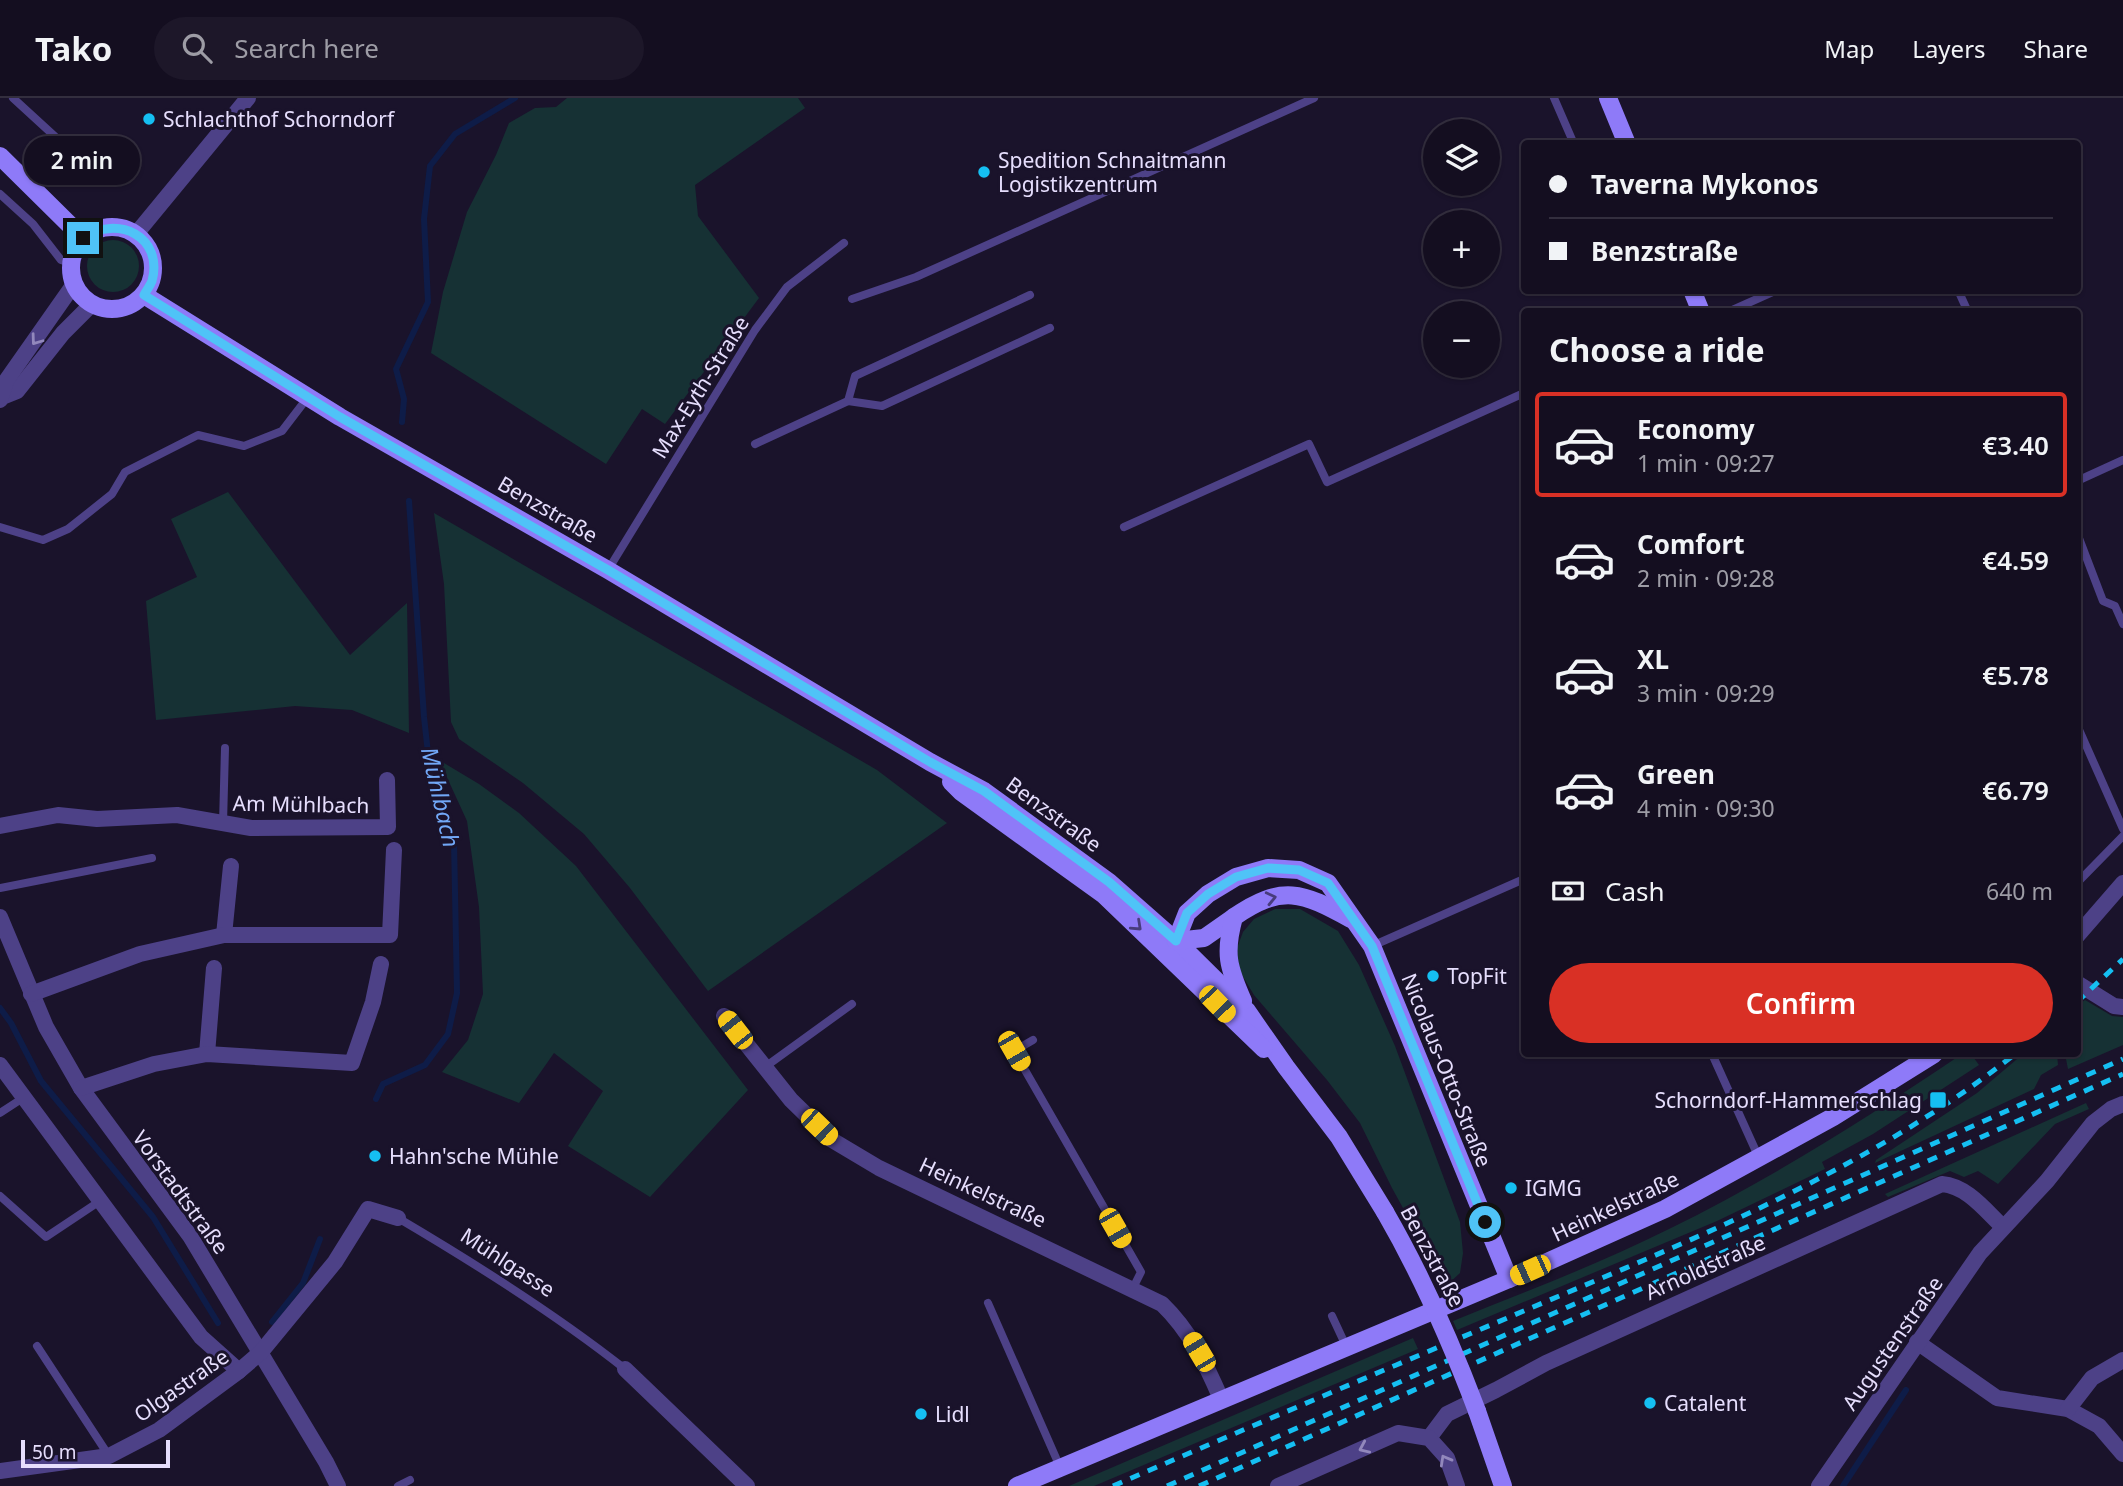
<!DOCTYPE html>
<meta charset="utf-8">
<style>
body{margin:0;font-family:"Noto Sans",sans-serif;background:#1d1729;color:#f1f3f6;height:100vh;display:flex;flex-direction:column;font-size:26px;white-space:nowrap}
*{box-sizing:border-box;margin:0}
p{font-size:23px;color:#9d9ca5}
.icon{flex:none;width:38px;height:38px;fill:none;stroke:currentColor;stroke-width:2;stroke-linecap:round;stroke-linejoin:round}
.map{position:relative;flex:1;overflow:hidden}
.panel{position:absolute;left:1521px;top:210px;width:560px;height:749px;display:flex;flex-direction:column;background:#140e20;border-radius:7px;box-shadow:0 2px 5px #0004,0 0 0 2px #332e3e}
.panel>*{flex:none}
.top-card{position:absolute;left:1521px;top:42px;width:560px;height:154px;border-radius:7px;box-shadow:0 2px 5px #0004,0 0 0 2px #332e3e;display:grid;align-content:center;height:154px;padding:0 28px;background:#140e20}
.fabs{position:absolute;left:1423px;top:21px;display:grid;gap:14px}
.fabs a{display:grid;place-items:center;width:77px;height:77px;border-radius:50%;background:#140e20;box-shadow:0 2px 5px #0004,0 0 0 2px #332e3e;font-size:35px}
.scale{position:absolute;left:21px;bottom:18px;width:149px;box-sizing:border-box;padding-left:7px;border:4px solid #e6defd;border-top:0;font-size:19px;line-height:24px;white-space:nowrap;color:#e6defd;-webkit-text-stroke:5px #1a132b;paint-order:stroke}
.end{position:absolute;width:32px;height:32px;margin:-16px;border:9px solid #4fc3f7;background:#111;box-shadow:0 0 0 4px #111}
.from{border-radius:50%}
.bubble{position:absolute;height:49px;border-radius:24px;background:#140e20;box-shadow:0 2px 5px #0004,0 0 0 2px #332e3e;font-size:23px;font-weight:600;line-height:49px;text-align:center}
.car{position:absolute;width:21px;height:42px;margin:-21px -10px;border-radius:9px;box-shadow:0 0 5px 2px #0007;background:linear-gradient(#f5c518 24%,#345 0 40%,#f5c518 0 76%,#345 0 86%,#f5c518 0)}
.top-card b{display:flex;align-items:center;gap:24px;height:66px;font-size:26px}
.top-card b+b{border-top:2px solid #332e3e}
.top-card i{width:18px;height:18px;background:#f1f3f6}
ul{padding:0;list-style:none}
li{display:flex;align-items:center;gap:21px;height:105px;margin:0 14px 10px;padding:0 14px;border:4px solid transparent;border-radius:7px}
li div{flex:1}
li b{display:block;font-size:26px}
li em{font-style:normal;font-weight:600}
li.on{border-color:#d93025}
li>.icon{width:63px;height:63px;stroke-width:1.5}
h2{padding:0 28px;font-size:32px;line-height:84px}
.pay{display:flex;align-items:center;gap:18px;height:77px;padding:0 28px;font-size:26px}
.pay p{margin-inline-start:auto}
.button{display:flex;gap:14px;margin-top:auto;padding:14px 28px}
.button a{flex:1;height:80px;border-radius:42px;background:#d93025;color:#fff;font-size:28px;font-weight:600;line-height:80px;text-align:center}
header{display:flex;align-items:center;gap:42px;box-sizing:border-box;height:98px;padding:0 35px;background:#140e20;border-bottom:2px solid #332e3e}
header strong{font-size:33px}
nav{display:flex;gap:38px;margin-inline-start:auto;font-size:24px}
.search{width:490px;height:63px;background:#1d1729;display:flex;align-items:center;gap:18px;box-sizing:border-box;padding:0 24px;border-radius:38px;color:#9d9ca5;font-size:26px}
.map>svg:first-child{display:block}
.green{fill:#163134}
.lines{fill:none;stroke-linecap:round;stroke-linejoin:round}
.stream{stroke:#0e1c48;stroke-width:6}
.lane{stroke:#4d4187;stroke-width:8}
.street{stroke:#4d4187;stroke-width:16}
.secondary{stroke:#8e7af8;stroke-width:18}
.rail{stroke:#15bff2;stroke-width:5;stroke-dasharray:10 9;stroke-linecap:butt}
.secondary-bridge{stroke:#8e7af8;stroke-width:18}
.oneway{stroke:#9288bc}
.oneway2{stroke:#483c7d}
.route{stroke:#4fc3f7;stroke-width:9}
.poi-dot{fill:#15bff2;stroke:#1a132b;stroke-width:2.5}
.labels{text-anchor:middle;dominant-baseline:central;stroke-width:6;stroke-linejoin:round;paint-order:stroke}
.poi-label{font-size:21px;fill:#e6defd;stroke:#1a132b;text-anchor:start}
.street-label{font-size:21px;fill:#e6defd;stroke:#1a132b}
.water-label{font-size:23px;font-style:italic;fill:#72a8f7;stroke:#1a132b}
</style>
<header>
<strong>Tako</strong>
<div class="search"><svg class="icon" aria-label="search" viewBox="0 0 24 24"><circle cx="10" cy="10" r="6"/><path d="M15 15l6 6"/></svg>Search here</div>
<nav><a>Map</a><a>Layers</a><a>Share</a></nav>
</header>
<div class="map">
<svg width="2123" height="1388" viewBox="0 0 2123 1388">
<rect width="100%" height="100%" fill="#1a132b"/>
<!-- green -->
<g class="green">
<path d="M567,0H798L805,10L695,87L698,118L759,200L665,326L642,311L606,366L431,255L443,194L467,114L496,57L509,25L535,10L556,9Z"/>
<circle cx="113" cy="168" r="26"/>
<path d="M228,394L350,557L407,505L409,635L352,612L295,608L156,622L146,503L197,479L171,421Z"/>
<path d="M434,415L877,672L947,725L708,893L630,790L584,736L523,685L459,641L451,624L444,486Z"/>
<path d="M439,662L479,686L519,715L576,768L748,992L650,1099L568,1048L603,993L554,955L519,1005L442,974L468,942L483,896L479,809L467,723Z"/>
<path d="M1275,811H1300L1338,833L1359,867L1395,948L1460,1124L1463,1155L1460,1175L1446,1188L1392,1090L1360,1025L1327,982L1254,897L1239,872L1237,850L1243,834L1254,821Z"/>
<path d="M2085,902L2112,918L2123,919V947L2068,971L2065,956H2077V908Z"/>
<path d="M1962,956H1971L1979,967L1873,1036L1822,1064L1825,1071L1717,1123L1457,1232L1453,1223C1525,1194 1599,1166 1669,1131C1771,1081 1867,1020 1962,956Z"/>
<path d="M2023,956H2057L2058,967L2041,977L2034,991L1875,1065L1876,1062L1977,995Z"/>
<path d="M2086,1005L2089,1011L2055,1026L1998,1086L1978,1073L1964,1079L1950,1073L1888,1099L1885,1096Z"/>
<path d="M1413,1240L1418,1251L1094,1388H1069Z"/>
</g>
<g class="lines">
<!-- stream -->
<g class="stream">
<path d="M402,324L404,301L396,271L428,204L424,121L430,68L455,36L515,0"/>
<path d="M0,910L11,925L41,983L153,1119L218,1225"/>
<path d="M376,1001L383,986L425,967L448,936L457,895L454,744L430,673L424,619L409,403"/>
<path d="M272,1224L303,1185L320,1141"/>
<path d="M1843,1388L1906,1292"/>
</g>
<!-- lane -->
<g class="lane">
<path d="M13,0L97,77"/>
<path d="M1554,0L1574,46"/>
<path d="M0,96L33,126L61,162L70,165"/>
<path d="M1958,192L1968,214"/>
<path d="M852,201L916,179L1314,0"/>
<path d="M1728,214L1777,192"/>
<path d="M848,303L882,308L1050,230"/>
<path d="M755,346L848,303L855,278L1030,197"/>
<path d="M2077,383L2123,362"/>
<path d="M0,429L43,442L68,431L112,396L125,374L198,337L244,348L282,333L308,299"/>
<path d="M1124,429L1309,346L1327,384L1524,295"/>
<path d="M2077,435L2103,503L2115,508L2123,526"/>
<path d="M608,472L755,232L787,189L844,145"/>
<path d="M2077,627L2123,731"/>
<path d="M223,726L225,650"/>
<path d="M2077,785L2123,738"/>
<path d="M0,790L152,760"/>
<path d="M1372,848L1524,781"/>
<path d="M1033,942L1014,953L1141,1174L1133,1190"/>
<path d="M1712,956L1759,1060"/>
<path d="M765,969L852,906"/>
<path d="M0,1015L23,1000"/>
<path d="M0,1098L46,1139L100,1103"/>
<path d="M398,1120C476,1166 554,1215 625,1271"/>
<path d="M988,1205L1060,1369"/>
<path d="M1332,1218L1346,1248"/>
<path d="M37,1248L109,1358"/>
<path d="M398,1388L410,1382"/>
</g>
<!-- street -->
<g class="street">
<path d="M136,136L248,0"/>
<path d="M2,299L17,293L63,235L92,206"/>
<path d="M0,302L6,283L74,186"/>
<path d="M0,728L58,717L97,721L177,717L251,730L388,729L387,682"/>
<path d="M0,819L46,929L81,990L190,1138L326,1364L338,1388"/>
<path d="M224,837L231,768"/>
<path d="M2077,838L2123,785"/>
<path d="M2077,885L2114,908L2123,909"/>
<path d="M31,896L140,856L224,837H390L394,752"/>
<path d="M724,918L791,1002L832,1042L879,1070L1162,1206C1190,1233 1206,1266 1221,1301"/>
<path d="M207,956L214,870"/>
<path d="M0,967L201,1239L239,1273"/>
<path d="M81,990L154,966L207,956L352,965L373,904L381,866"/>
<path d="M1917,1244L1997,1300L2068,1311L2099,1328L2123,1356"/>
<path d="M625,1271L747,1388"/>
<path d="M2068,1311L2092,1280L2123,1262"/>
<path d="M1429,1340L1447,1316L1496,1292L1546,1265L1942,1086C1967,1088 1985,1112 2003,1129"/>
<path d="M0,1373L109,1358L159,1332L239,1273L261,1254L335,1164L368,1111L398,1120"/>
<path d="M1278,1388L1398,1335L1429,1340L1447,1360L1457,1388"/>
<path d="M1819,1388L1980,1155L2047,1083L2093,1025L2111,1011L2123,1006"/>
</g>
<!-- secondary -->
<g class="secondary">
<path d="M1608,0L1627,46"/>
<path d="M0,58L83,140"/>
<circle cx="112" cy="170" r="41"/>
<path d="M1692,192L1701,214"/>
<path d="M144,197L340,319L608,472L930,664L984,693L1109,784L1176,843L1247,913L1286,969L1339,1039L1385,1114"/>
<path d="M951,684L961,694L1104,797L1264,951"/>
<path d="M1176,843L1187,815L1208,796L1236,779L1268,770L1299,772L1328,785L1372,848L1509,1181"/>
<path d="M1176,843L1204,840L1234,819"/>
<path d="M1243,903C1228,869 1224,855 1234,819C1282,786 1302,794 1351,821"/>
<path d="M1477,1313L1503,1388"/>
<path d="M1017,1388L1509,1181L1665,1111L1833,1019L1934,956"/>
</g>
<!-- rail -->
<g class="rail">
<path d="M2077,904L2123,861"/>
<path d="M1113,1388C1256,1326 1401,1265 1545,1204C1709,1135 1875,1067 2015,956"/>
<path d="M1167,1388L2123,961"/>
<path d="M1199,1388L2123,976"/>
</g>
<!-- secondary-bridge -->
<path class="secondary-bridge" d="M1385,1114C1422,1178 1451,1244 1477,1313"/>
</g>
<!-- one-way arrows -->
<defs><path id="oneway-chevron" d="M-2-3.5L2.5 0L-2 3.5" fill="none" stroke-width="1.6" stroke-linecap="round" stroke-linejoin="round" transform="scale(1.75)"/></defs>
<g class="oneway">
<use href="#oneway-chevron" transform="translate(36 242) rotate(126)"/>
<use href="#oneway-chevron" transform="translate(1364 1350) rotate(156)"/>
<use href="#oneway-chevron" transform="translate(1445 1362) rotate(-119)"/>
</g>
<g class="oneway2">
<use href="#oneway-chevron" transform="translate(1271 800) rotate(-13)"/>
<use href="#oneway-chevron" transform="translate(1137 828) rotate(43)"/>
</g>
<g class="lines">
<!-- route -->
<path class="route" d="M83,140C118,116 164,139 152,183C150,188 146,193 144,197L340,319L608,472L930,664L984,693L1109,784L1176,843L1187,815L1208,796L1236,779L1268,770L1299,772L1328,785L1372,848L1485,1124"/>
</g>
<!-- markers -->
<g class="poi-dot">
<circle cx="149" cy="21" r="7"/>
<circle cx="984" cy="74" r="7"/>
<circle cx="1433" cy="878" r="7"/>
<rect x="1929" y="993" width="18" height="18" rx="3.5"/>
<circle cx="375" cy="1058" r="7"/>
<circle cx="1511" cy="1090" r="7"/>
<circle cx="1650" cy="1305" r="7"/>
<circle cx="921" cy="1316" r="7"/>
</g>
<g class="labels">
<!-- poi labels -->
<g class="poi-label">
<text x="163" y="21">Schlachthof Schorndorf</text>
<text x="998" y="62">Spedition Schnaitmann<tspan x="998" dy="24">Logistikzentrum</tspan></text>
<text x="1447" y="878">TopFit</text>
<text x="1922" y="1002" text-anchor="end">Schorndorf-Hammerschlag</text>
<text x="389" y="1058">Hahn'sche Mühle</text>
<text x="1525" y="1090">IGMG</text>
<text x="1664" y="1305">Catalent</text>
<text x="935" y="1316">Lidl</text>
</g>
<!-- street labels -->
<g class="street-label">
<text transform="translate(700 289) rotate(-58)">Max-Eyth-Straße</text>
<text transform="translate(548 411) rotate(30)">Benzstraße</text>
<text transform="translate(301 706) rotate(1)">Am Mühlbach</text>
<text transform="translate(1054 716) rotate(36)">Benzstraße</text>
<text transform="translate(1447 972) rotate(68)">Nicolaus-Otto-Straße</text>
<text transform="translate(181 1094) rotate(54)">Vorstadtstraße</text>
<text transform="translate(983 1094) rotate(25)">Heinkelstraße</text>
<text transform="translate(1615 1108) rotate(-25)">Heinkelstraße</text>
<text transform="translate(1433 1158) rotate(62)">Benzstraße</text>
<text transform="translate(508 1164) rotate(33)">Mühlgasse</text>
<text transform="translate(1705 1169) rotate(-24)">Arnoldstraße</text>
<text transform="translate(1892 1245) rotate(-55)">Augustenstraße</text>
<text transform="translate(181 1287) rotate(-35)">Olgastraße</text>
</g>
<!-- water labels -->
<g class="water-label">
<text transform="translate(441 699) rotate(77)">Mühlbach</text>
</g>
</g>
</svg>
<div class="fabs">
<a><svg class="icon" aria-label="layers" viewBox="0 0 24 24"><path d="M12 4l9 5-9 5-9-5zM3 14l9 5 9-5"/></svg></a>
<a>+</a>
<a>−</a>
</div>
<div class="scale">50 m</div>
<i class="end from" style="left:1485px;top:1124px"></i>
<i class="end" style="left:83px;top:140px"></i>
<div class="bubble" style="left:24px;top:38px;width:116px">2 min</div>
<i class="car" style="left:1217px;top:906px;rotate:136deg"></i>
<i class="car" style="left:735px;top:932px;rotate:322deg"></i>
<i class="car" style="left:1014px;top:953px;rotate:150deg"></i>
<i class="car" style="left:819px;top:1029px;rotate:134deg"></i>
<i class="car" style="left:1115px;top:1130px;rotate:150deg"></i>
<i class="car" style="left:1530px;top:1172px;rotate:246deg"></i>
<i class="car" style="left:1199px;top:1254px;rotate:329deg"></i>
<div class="top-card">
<b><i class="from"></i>Taverna Mykonos</b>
<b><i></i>Benzstraße</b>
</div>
<section class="panel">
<h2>Choose a ride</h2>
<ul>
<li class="on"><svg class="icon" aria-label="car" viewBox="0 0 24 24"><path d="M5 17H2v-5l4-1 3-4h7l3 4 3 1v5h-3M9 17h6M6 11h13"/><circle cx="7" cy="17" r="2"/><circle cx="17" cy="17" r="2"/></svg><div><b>Economy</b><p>1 min · 09:27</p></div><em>€3.40</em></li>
<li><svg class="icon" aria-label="car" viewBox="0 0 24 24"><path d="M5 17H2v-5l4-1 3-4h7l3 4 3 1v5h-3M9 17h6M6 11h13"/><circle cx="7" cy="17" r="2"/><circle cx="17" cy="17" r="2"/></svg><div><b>Comfort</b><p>2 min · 09:28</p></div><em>€4.59</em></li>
<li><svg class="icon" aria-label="car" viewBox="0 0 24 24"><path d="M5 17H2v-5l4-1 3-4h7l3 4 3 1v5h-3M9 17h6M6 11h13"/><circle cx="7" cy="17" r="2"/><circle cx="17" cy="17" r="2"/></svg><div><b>XL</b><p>3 min · 09:29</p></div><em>€5.78</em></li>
<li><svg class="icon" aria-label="car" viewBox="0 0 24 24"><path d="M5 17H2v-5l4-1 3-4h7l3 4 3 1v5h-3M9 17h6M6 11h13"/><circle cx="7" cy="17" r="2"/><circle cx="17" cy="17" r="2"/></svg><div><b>Green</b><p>4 min · 09:30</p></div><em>€6.79</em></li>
</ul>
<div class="pay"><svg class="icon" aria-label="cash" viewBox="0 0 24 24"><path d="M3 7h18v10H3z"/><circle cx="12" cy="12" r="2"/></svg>Cash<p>640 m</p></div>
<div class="button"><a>Confirm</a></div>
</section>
</div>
